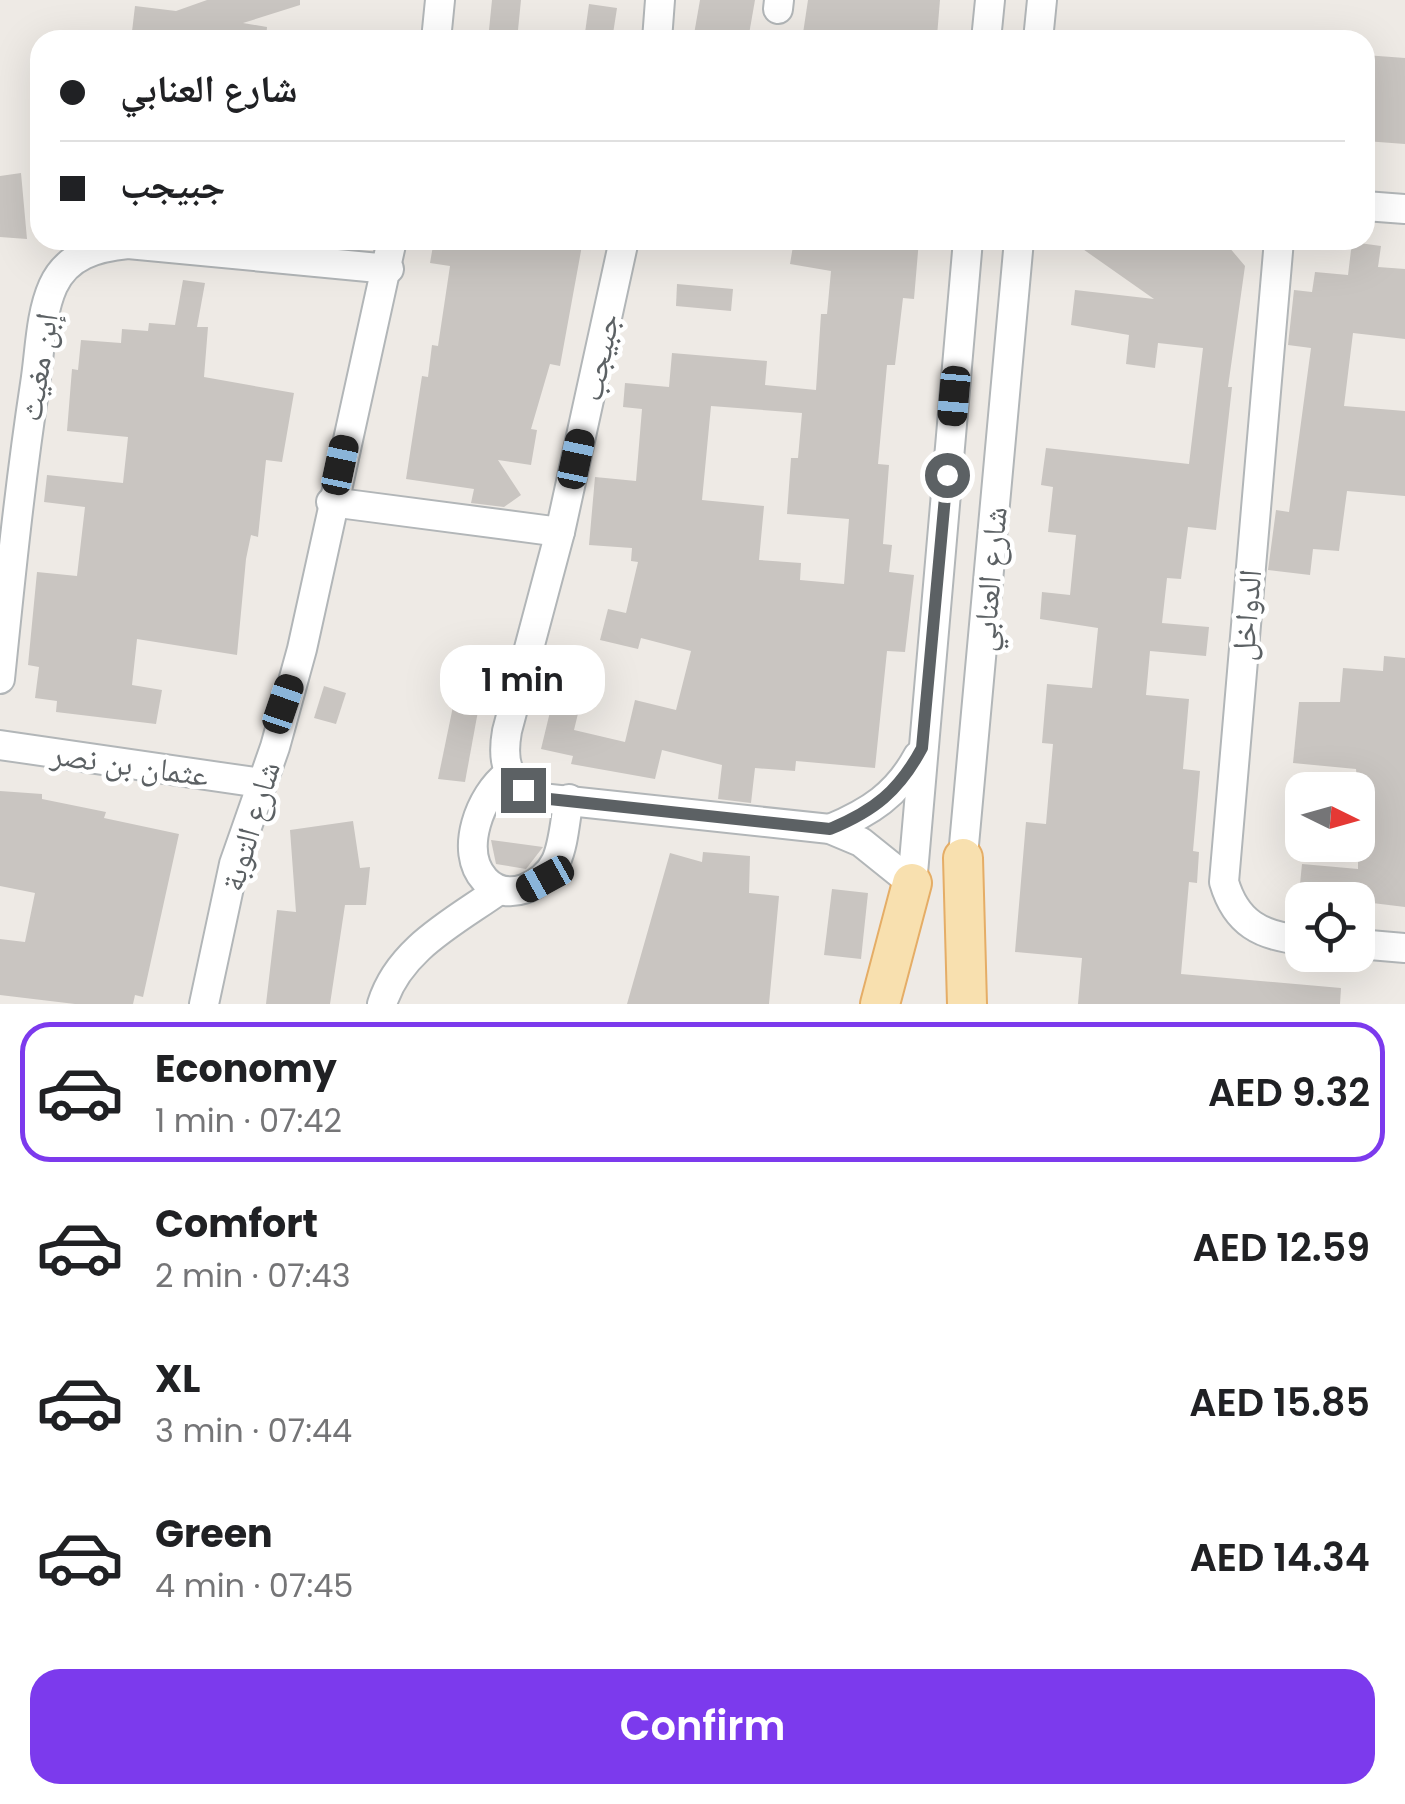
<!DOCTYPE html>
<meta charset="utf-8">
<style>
body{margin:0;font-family:Poppins,"Noto Naskh Arabic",sans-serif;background:#f2f2f2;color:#202124;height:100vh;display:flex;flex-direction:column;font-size:38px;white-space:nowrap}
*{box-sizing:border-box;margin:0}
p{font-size:32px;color:#757577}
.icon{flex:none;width:55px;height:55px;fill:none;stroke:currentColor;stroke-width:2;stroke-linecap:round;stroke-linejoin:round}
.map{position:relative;height:1004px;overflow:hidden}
.details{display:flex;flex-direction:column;background:#fff;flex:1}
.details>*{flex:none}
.guide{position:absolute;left:30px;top:30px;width:1345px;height:220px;border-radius:30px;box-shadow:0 10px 40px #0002;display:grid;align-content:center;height:220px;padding:0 30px;background:#fff}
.needle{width:65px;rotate:95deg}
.controls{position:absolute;left:1285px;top:772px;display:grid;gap:20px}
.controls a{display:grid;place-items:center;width:90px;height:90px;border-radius:20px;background:#fff;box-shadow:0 10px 40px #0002;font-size:50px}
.end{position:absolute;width:45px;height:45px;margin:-22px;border:12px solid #5c6164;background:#fff;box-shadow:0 0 0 5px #fff}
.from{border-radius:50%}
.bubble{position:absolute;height:70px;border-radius:30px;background:#fff;box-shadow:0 10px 40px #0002;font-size:32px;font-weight:600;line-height:70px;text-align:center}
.car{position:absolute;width:30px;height:60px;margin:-30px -15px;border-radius:12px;box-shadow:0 0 8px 2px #0007;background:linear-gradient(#222 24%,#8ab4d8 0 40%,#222 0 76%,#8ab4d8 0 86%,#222 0)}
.guide b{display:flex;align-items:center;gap:35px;height:95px;font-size:38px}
.guide b+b{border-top:2px solid #e0e0e0}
.guide i{width:25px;height:25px;background:#202124}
ul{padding:18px 0 0;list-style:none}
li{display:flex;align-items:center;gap:30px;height:140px;margin:0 20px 15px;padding:0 10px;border:5px solid transparent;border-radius:30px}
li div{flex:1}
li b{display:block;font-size:38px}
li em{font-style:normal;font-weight:600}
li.current{border-color:#7c3aed}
li>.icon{width:90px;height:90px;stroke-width:1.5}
.button{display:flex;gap:20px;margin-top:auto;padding:20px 30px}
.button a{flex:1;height:115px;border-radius:30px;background:#7c3aed;color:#fff;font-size:40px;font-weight:600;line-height:115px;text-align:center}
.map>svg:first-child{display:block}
.building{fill:#c9c5c1;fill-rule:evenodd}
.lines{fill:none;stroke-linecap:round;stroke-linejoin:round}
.minor-casing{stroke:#b2b6b8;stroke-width:32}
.major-casing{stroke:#e5ad66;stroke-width:42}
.minor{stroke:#fff;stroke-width:28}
.major{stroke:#f8e0af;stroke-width:38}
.route{stroke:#5c6164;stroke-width:12}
.labels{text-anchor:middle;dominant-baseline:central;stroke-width:9;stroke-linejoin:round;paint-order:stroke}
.street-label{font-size:32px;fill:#5c6164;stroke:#fff}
</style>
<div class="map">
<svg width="1405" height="1004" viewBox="0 0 1405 1004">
<rect width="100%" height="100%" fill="#eeeae5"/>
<!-- building -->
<g class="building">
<path d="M207,0H300V5L243,23L267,27L266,40H131L135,6L176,11Z"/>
<path d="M492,0H521L517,40H488Z"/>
<path d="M700,0H755L748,40H693Z"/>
<path d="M808,0H940L937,36L802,40Z"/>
<path d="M589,4L617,8L612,40H584Z"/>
<path d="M1365,55L1405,58V144L1365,141Z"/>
<path d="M21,173L27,239L0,237V176Z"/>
<path d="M434,240H583L560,366L550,364L531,429L537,430L531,465L498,460L521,495L504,507L471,503L474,489L406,479L422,376L428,377L432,345L438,346L450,266L430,263Z"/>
<path d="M794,240H919L914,299L903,298L895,365H887L878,464L889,465L883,544L892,545L889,572L914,575L905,652L887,651L875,768L796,761L795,771L755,768L751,803L718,799L722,765L662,750L655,779L571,764L573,756L541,749L556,687L583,693L574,730L625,742L635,700L676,710L691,651L641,638L638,649L600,640L608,609L626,613L638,562L631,561L632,548L589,545L595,477L636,481L642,409L623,407L625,383L669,387L672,353L767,361L765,385L816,390L821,314H827L831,271L790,264ZM711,406L802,413L798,458H791L787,514L849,519L844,584L800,580L801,563L759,560L764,506L702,500Z"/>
<path d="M1070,240H1223L1245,266L1228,387H1232L1216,530L1188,527L1181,579L1167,578L1162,623L1209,627L1206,656L1150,651L1146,695L1189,699L1183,769L1200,771L1193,851L1199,852L1197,883L1189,882L1181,974L1341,988L1340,1004H1078L1082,958L1015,952L1026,822L1046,824L1053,744L1042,743L1047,684L1092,688L1098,628L1040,619L1042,592L1070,595L1076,535L1048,532L1053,487L1041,485L1046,448L1189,464L1203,348L1158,343L1155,368L1126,364L1129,335L1071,325L1075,290L1154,299Z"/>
<path d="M1352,242L1381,246L1378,267L1405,269V339L1353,333L1344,406L1405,411V496L1347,491L1339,551L1313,549L1310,575L1268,570L1276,510L1289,512L1311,348L1288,345L1294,290L1312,292L1315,272L1348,275Z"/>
<path d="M183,280L205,283L197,327H208L204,377L294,393L282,462L266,460L258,537L251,535L246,559L237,655L137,639L132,685L162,690L156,724L56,712L57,701L35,698L39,667L28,665L37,572L77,576L85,507L44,502L47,475L123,483L128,437L67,431L72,369L78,370L81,340L121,343L122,329L148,331L149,323L175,325Z"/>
<path d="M677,284L733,289L731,311L676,306Z"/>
<path d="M1384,656L1405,658V907L1299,894L1302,864L1358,869V790L1356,769L1293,763L1299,702H1340L1343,668L1383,671Z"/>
<path d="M463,658L487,662L465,782L438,779Z"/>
<path d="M324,686L346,693L336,724L314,718Z"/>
<path d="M0,791L42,794V799L106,812L104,818L179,834L143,997L135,995L133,1004H75L0,995V939L25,942L35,893L0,886Z"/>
<path d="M353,821L360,868L370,867L366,905H345L330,1004H266L277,910L296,912L290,830Z"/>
<path d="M491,840L543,847L526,869L496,864Z"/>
<path d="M703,852L750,856L749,893L779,896L769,1004H627L670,853L702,862Z"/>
<path d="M832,889L868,893L861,959L824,955Z"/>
</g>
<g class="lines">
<defs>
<g id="minor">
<path d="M778,9L779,0"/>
<path d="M436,40L440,0"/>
<path d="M657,40L660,0"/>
<path d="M986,40L990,0"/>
<path d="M1038,40L1042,0"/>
<path d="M1365,206L1405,209"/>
<path d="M624,240L560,532L507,731C501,765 508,784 541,798L830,829L861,842L912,883"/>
<path d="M1279,240L1224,882C1236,923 1261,936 1302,940"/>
<path d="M331,502L560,532"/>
<path d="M0,679C10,581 20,482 35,384C40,353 40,315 53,286C67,255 97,247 128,244L389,269"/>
<path d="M0,745L261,783"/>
<path d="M507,775C481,794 458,851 485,880C507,904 544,886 556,861C564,844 565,819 569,799"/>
<path d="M830,829C870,812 897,795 918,756"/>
<path d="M961,878L1019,240"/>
<path d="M911,896L968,240"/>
<path d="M1358,944L1405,948"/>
<path d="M204,1004L234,864L275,747L302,649L392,240"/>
<path d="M382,1004C399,949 454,922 499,890"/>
</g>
<g id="major">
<path d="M963,858L967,1004"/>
<path d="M880,1004L912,883"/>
</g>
</defs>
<!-- minor casing -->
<use href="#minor" class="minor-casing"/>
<!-- major casing -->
<use href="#major" class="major-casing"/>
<!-- minor -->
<use href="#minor" class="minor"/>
<!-- major -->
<use href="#major" class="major"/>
</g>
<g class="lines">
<!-- route -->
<path class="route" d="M523,790L540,798L830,829C874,811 899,791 922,748L947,475"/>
</g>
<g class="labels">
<!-- street labels -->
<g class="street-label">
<text transform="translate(599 357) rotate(-78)">جبيجب</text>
<text transform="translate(38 367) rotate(-81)">إبن مغيث</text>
<text transform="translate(989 579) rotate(-85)">شارع العنابي</text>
<text transform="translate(1246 615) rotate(-85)">الدواخل</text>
<text transform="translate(130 764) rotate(8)">عثمان بن نصر</text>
<text transform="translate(250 826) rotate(-73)">شارع التوبة</text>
</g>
</g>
</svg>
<div class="controls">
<a><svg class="needle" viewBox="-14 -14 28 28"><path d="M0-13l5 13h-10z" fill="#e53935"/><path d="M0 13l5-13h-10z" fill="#757577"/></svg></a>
<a><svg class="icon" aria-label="locate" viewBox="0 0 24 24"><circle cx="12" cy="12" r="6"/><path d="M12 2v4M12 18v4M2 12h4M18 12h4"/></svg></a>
</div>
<i class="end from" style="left:947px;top:475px"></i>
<i class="end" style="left:523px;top:790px"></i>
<div class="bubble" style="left:440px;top:645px;width:165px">1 min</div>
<i class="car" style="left:954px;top:396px;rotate:185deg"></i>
<i class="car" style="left:576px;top:459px;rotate:12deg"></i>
<i class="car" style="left:340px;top:465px;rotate:12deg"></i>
<i class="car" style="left:283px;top:704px;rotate:19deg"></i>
<i class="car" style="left:545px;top:879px;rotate:241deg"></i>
<div class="guide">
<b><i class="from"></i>شارع العنابي</b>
<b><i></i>جبيجب</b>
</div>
</div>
<section class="details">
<ul>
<li class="current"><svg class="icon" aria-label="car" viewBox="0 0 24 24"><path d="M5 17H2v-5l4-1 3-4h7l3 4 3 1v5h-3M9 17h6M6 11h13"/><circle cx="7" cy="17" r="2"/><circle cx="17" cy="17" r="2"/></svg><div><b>Economy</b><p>1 min · 07:42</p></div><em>AED 9.32</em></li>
<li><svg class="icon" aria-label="car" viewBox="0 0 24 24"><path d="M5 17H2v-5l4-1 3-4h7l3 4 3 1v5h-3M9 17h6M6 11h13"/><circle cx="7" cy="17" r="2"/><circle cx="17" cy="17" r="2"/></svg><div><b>Comfort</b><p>2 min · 07:43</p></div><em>AED 12.59</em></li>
<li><svg class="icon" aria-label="car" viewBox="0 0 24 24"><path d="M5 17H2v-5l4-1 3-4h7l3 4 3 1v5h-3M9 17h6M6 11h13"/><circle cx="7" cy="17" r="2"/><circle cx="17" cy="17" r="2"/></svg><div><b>XL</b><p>3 min · 07:44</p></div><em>AED 15.85</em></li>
<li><svg class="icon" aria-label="car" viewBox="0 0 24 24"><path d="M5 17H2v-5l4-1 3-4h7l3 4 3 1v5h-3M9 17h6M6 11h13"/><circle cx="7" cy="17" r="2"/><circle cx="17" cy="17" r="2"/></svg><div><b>Green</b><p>4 min · 07:45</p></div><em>AED 14.34</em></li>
</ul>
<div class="button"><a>Confirm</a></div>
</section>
